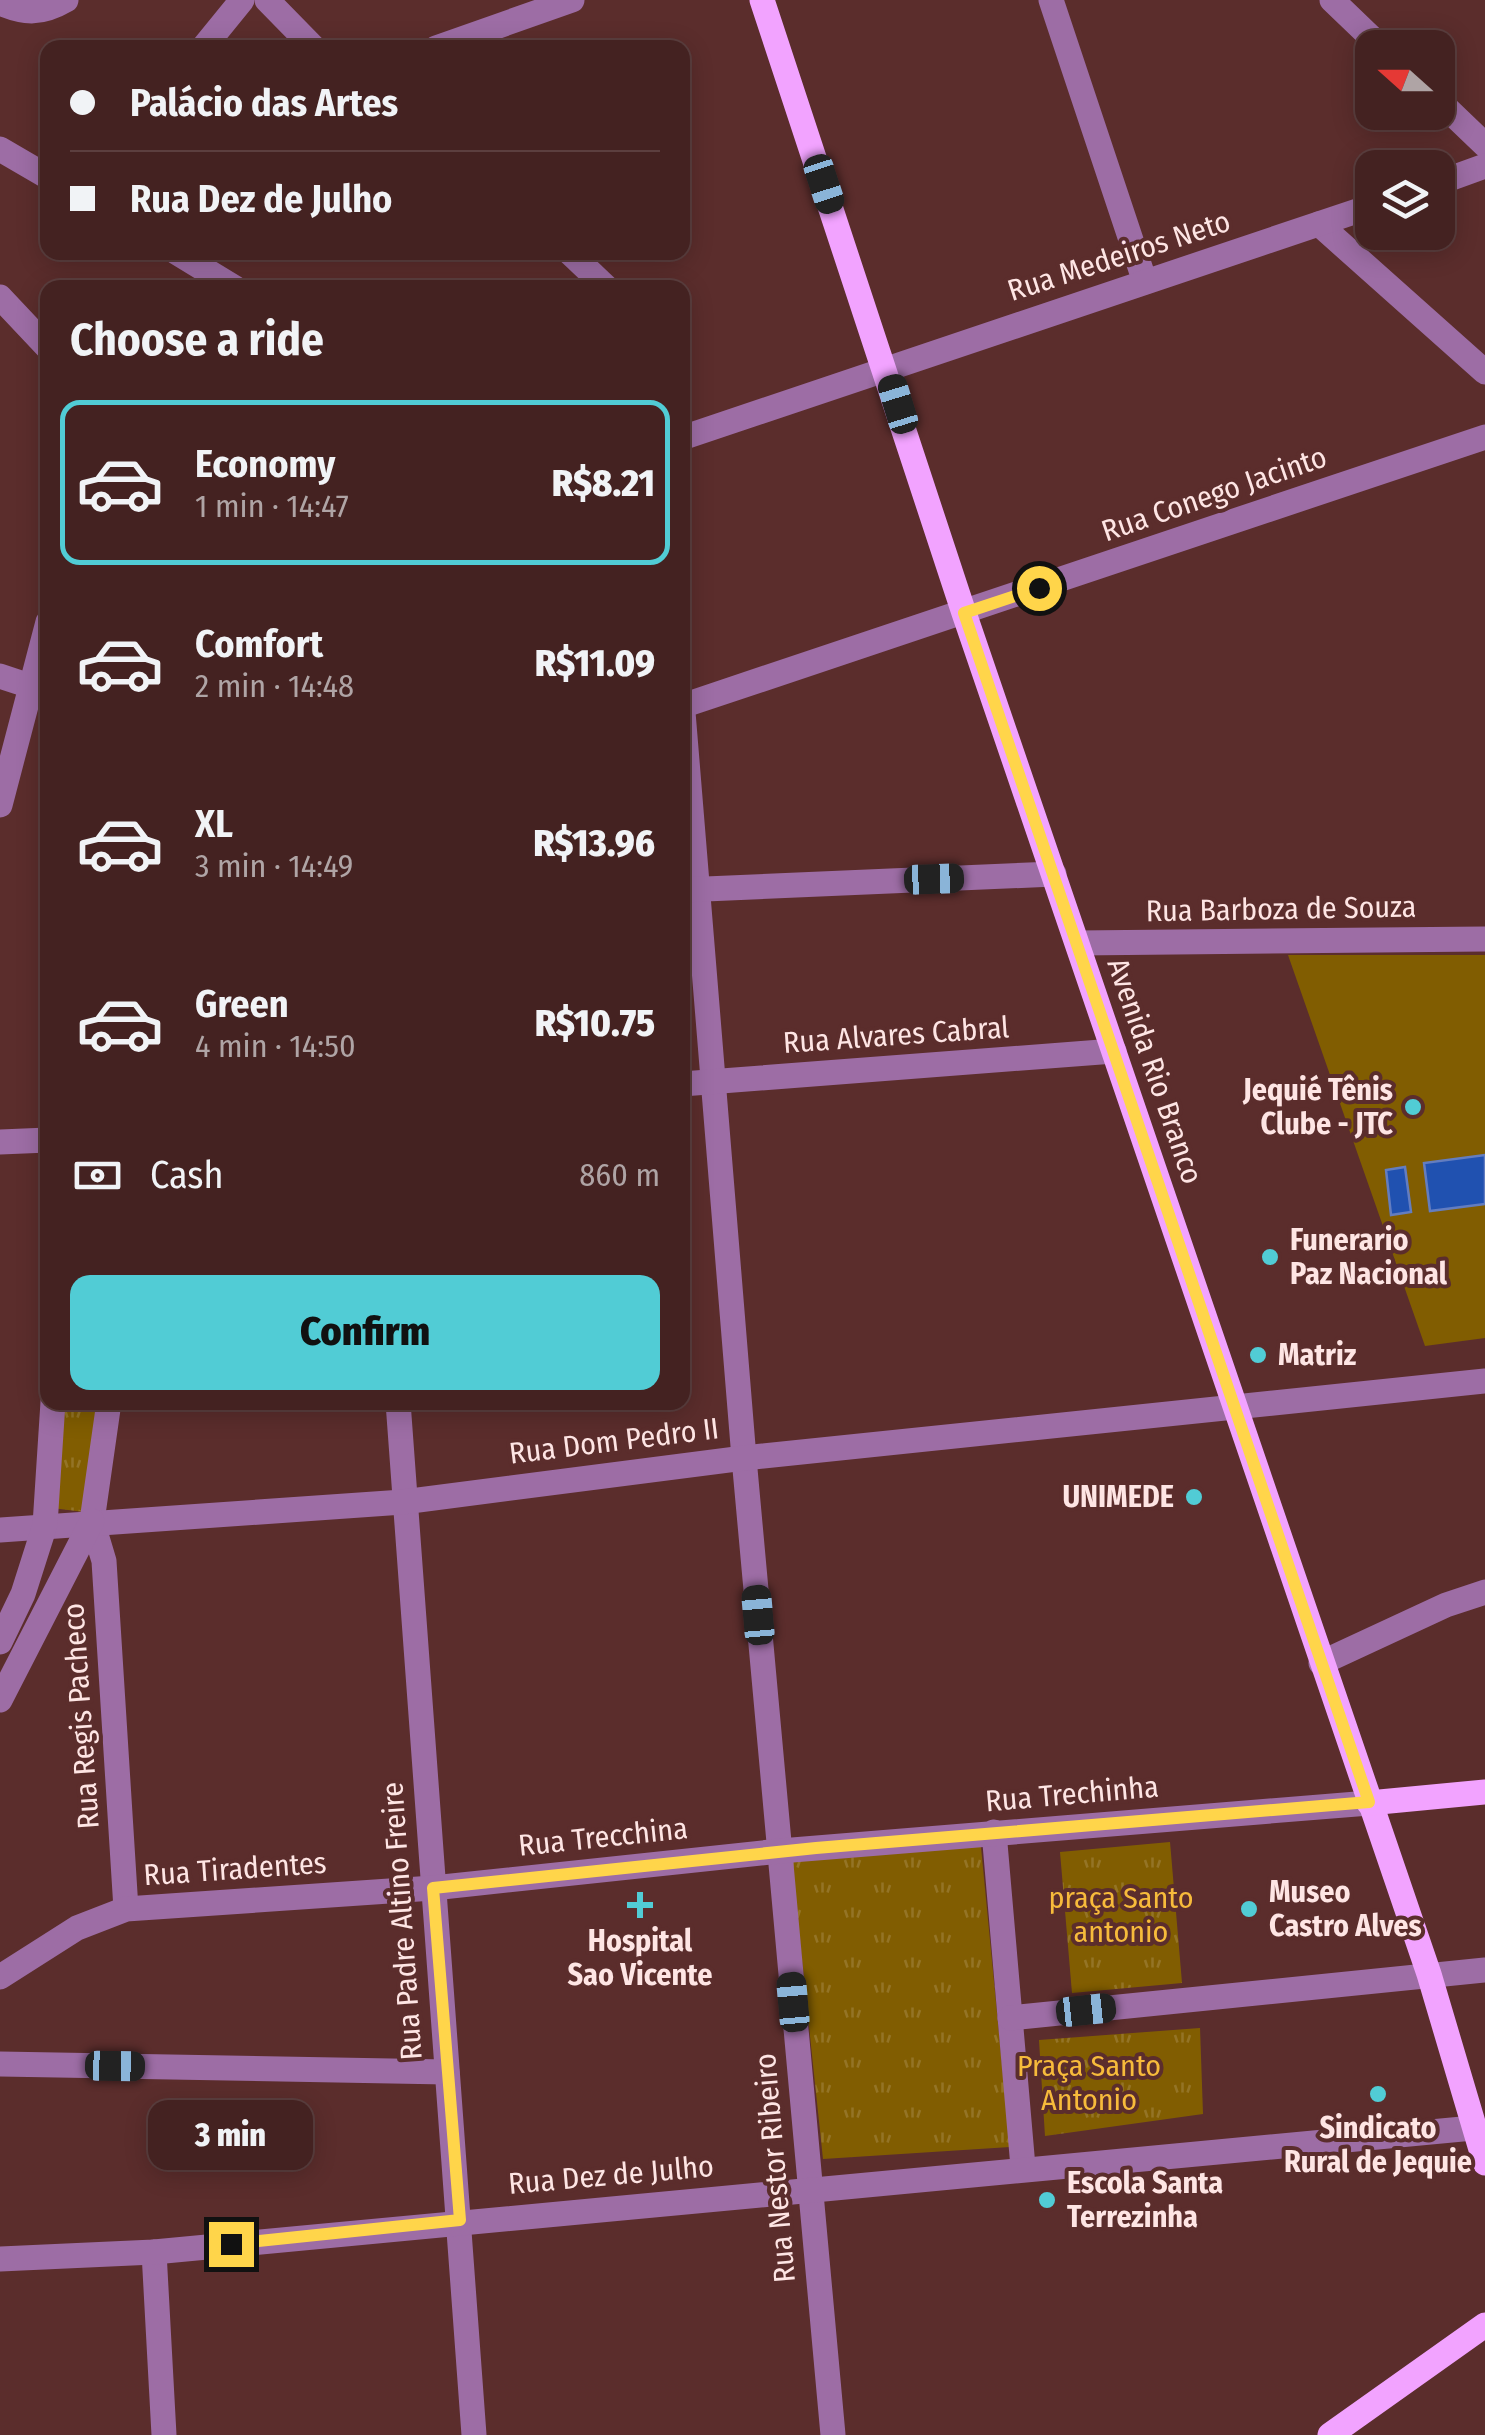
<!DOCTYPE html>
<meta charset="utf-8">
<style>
body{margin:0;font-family:"Fira Sans Condensed",sans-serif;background:#4b2a2a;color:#f1f3f6;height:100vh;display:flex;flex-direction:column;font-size:38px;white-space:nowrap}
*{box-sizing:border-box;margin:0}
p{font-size:32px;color:#afa4a5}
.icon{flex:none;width:55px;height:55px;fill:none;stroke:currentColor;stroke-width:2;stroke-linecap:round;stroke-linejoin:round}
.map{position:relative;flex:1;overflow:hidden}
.drawer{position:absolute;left:40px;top:280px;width:650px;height:1130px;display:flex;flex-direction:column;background:#442221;border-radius:20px;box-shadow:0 5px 25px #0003,0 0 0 2px #5c3f3f}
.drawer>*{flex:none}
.top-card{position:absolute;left:40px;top:40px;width:650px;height:220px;border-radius:20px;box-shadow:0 5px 25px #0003,0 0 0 2px #5c3f3f;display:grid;align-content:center;height:220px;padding:0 30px;background:#442221}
.needle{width:65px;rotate:291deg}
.buttons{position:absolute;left:1355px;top:30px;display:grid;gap:20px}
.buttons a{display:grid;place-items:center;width:100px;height:100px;border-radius:20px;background:#442221;box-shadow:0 5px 25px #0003,0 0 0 2px #5c3f3f;font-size:50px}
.end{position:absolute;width:45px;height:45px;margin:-22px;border:12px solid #ffd54a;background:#111;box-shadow:0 0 0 5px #111}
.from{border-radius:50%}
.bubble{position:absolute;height:70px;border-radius:20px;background:#442221;box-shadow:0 5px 25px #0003,0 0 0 2px #5c3f3f;font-size:32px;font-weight:800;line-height:70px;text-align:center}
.car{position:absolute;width:30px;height:60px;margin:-30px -15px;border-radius:12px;box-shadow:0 0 8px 2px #0007;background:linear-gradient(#222 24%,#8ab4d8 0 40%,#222 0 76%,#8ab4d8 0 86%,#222 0)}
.top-card b{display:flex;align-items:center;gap:35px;height:95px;font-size:38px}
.top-card b+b{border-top:2px solid #5c3f3f}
.top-card i{width:25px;height:25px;background:#f1f3f6}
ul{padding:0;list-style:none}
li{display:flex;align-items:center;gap:30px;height:165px;margin:0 20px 15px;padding:0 10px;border:5px solid transparent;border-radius:20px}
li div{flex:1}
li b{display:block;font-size:38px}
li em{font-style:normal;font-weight:800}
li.on{border-color:#51ccd5}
li>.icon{width:90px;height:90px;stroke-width:1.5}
h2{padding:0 30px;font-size:45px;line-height:120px}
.pay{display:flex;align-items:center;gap:25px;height:110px;padding:0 30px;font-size:38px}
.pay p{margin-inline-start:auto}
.button{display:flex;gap:20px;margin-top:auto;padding:20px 30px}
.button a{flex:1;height:115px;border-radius:20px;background:#51ccd5;color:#111;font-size:40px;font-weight:800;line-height:115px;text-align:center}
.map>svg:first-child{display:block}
.grass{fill:#815d01}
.park{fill:url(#park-tufts)}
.water{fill:#2051b0;stroke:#637dc0;stroke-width:2.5}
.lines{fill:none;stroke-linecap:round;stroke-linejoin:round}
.minor{stroke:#9d6da5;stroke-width:25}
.major{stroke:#f2a3ff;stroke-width:25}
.route{stroke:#ffd54a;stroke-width:12}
.poi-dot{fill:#51ccd5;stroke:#5b2d2c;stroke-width:4}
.labels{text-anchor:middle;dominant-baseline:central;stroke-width:8;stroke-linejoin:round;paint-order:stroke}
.street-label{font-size:30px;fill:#fee5e4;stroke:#5b2d2c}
.poi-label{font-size:30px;font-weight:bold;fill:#fee5e4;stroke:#5b2d2c;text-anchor:start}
.park-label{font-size:30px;fill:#f7bb3b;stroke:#5b2d2c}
</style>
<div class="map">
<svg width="1485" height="2435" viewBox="0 0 1485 2435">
<defs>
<pattern id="park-tufts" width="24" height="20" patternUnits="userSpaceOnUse" patternTransform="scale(2.5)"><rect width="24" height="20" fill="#815d01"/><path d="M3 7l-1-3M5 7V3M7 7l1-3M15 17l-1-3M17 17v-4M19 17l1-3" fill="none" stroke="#947426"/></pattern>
</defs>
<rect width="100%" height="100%" fill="#5b2d2c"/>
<!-- grass -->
<path class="grass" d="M1288,955H1485V1338L1425,1346Z"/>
<!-- park -->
<g class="park">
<path d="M61,1403H101L84,1512L52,1508Z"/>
<path d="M980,1837L1010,2147L823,2159L791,1856Z"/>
<path d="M1170,1842L1182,1983L1072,1993L1060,1852Z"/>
<path d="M1200,2028L1203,2114L1045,2136L1039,2040Z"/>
</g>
<!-- water -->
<g class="water">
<path d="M1485,1155V1204L1430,1211L1424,1163Z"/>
<path d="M1405,1167L1411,1212L1391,1215L1386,1170Z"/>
</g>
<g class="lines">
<!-- minor -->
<g class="minor">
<path d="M267,0L314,48"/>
<path d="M1051,0L1145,282"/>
<path d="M1332,0L1382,48"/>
<path d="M0,3C25,14 42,14 66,0"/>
<path d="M203,48L242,0"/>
<path d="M436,48L572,0"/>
<path d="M1438,100L1485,145"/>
<path d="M0,149L48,177"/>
<path d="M1438,183L1485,166"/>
<path d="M1319,224L1485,372"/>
<path d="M176,252L235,288"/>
<path d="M569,252L607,288"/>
<path d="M0,297L48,348"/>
<path d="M682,438L1372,206"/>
<path d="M0,676L30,686"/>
<path d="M682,700L744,1458L833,2435"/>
<path d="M682,706L1485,437"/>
<path d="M0,805L48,622"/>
<path d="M682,890L1054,874"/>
<path d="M1078,943L1485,939"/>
<path d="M682,1084L1114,1051"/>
<path d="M0,1142L48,1140"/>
<path d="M109,1402L92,1521L104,1561L126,1909"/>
<path d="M398,1402L474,2435"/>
<path d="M0,1530L403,1502L744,1458L1485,1381"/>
<path d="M0,1642L23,1594L45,1525L53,1402"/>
<path d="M1321,1663L1446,1605L1485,1592"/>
<path d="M0,1700L92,1521"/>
<path d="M994,1832L1023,2167"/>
<path d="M0,1977L77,1928L126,1909L433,1888L780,1851L1369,1803"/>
<path d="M1010,2018L1485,1970"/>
<path d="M0,2064L447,2072"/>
<path d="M154,2252L164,2435"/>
<path d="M0,2259L154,2252L1473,2128"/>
</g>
<!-- major -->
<g class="major">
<path d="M762,0L964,613L1429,1974L1485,2163"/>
<path d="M1369,1803L1485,1792"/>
<path d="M1330,2435L1485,2325"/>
</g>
</g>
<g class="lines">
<!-- route -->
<path class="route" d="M231,2244L460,2220L433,1888L816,1848L1369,1802L964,613L1039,588"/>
</g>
<!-- markers -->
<g class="poi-dot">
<circle cx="1413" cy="1107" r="10"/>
<circle cx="1270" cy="1257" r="10"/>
<circle cx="1258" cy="1355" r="10"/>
<circle cx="1194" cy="1497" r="10"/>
<path d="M635 1890h10v10h10v10h-10v10h-10v-10h-10v-10h10z"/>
<circle cx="1249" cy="1909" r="10"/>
<circle cx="1378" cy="2094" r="10"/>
<circle cx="1047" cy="2200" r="10"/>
</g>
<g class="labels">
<!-- street labels -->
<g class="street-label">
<text transform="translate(1119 256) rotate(-18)">Rua Medeiros Neto</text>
<text transform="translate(1214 494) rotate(-19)">Rua Conego Jacinto</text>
<text transform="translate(1281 909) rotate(-1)">Rua Barboza de Souza</text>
<text transform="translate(896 1035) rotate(-4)">Rua Alvares Cabral</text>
<text transform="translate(1155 1071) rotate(71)">Avenida Rio Branco</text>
<text transform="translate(614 1441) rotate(-7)">Rua Dom Pedro II</text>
<text transform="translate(81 1716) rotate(-94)">Rua Regis Pacheco</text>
<text transform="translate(1072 1794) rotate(-5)">Rua Trechinha</text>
<text transform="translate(603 1837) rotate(-6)">Rua Trecchina</text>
<text transform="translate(235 1869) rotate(-4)">Rua Tiradentes</text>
<text transform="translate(402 1921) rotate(-94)">Rua Padre Altino Freire</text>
<text transform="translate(775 2168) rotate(-95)">Rua Nestor Ribeiro</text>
<text transform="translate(611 2175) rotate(-5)">Rua Dez de Julho</text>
</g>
<!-- poi labels -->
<g class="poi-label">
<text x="1393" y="1090" text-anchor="end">Jequié Tênis<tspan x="1393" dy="34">Clube - JTC</tspan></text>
<text x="1290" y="1240">Funerario<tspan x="1290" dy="34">Paz Nacional</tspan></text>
<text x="1278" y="1355">Matriz</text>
<text x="1174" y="1497" text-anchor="end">UNIMEDE</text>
<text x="1269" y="1892">Museo<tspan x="1269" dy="34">Castro Alves</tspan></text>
<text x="640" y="1941" text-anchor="middle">Hospital<tspan x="640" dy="34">Sao Vicente</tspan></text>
<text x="1378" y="2128" text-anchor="middle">Sindicato<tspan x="1378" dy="34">Rural de Jequie</tspan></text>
<text x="1067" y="2183">Escola Santa<tspan x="1067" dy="34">Terrezinha</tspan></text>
</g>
<!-- park labels -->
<g class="park-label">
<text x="1121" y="1898">praça Santo<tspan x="1121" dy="34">antonio</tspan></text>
<text x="1089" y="2066">Praça Santo<tspan x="1089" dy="34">Antonio</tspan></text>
</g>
</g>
</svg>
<div class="buttons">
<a><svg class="needle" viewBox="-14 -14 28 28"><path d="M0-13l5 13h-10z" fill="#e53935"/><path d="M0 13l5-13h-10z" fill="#afa4a5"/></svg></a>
<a><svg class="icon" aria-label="layers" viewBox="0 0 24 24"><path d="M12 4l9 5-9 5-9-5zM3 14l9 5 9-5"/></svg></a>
</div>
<i class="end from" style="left:1039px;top:588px"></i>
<i class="end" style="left:231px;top:2244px"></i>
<div class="bubble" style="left:148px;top:2100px;width:165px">3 min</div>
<i class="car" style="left:824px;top:184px;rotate:162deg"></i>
<i class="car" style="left:898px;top:404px;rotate:343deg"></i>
<i class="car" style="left:934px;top:879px;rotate:88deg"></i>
<i class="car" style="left:758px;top:1615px;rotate:355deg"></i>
<i class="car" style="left:793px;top:2002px;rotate:355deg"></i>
<i class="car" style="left:1086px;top:2010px;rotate:84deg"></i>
<i class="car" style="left:115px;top:2066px;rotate:91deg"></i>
<div class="top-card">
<b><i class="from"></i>Palácio das Artes</b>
<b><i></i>Rua Dez de Julho</b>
</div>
<section class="drawer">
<h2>Choose a ride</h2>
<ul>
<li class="on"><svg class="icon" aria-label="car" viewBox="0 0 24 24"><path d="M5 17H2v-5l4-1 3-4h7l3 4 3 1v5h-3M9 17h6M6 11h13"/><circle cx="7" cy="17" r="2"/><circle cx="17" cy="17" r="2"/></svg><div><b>Economy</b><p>1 min · 14:47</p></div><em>R$8.21</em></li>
<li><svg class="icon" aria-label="car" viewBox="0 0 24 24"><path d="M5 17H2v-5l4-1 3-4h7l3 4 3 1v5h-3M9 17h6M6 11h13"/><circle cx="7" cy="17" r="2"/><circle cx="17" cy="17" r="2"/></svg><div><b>Comfort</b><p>2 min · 14:48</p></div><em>R$11.09</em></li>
<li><svg class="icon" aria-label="car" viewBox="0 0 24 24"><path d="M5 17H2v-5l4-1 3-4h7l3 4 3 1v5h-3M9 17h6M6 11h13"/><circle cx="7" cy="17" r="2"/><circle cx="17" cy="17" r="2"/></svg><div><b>XL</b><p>3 min · 14:49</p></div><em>R$13.96</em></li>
<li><svg class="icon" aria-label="car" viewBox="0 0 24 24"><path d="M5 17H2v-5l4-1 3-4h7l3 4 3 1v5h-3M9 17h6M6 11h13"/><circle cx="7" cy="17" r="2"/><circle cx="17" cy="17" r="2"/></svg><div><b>Green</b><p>4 min · 14:50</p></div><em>R$10.75</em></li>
</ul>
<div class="pay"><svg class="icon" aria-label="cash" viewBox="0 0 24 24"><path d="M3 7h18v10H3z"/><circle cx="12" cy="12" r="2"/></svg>Cash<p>860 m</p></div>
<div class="button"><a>Confirm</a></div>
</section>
</div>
